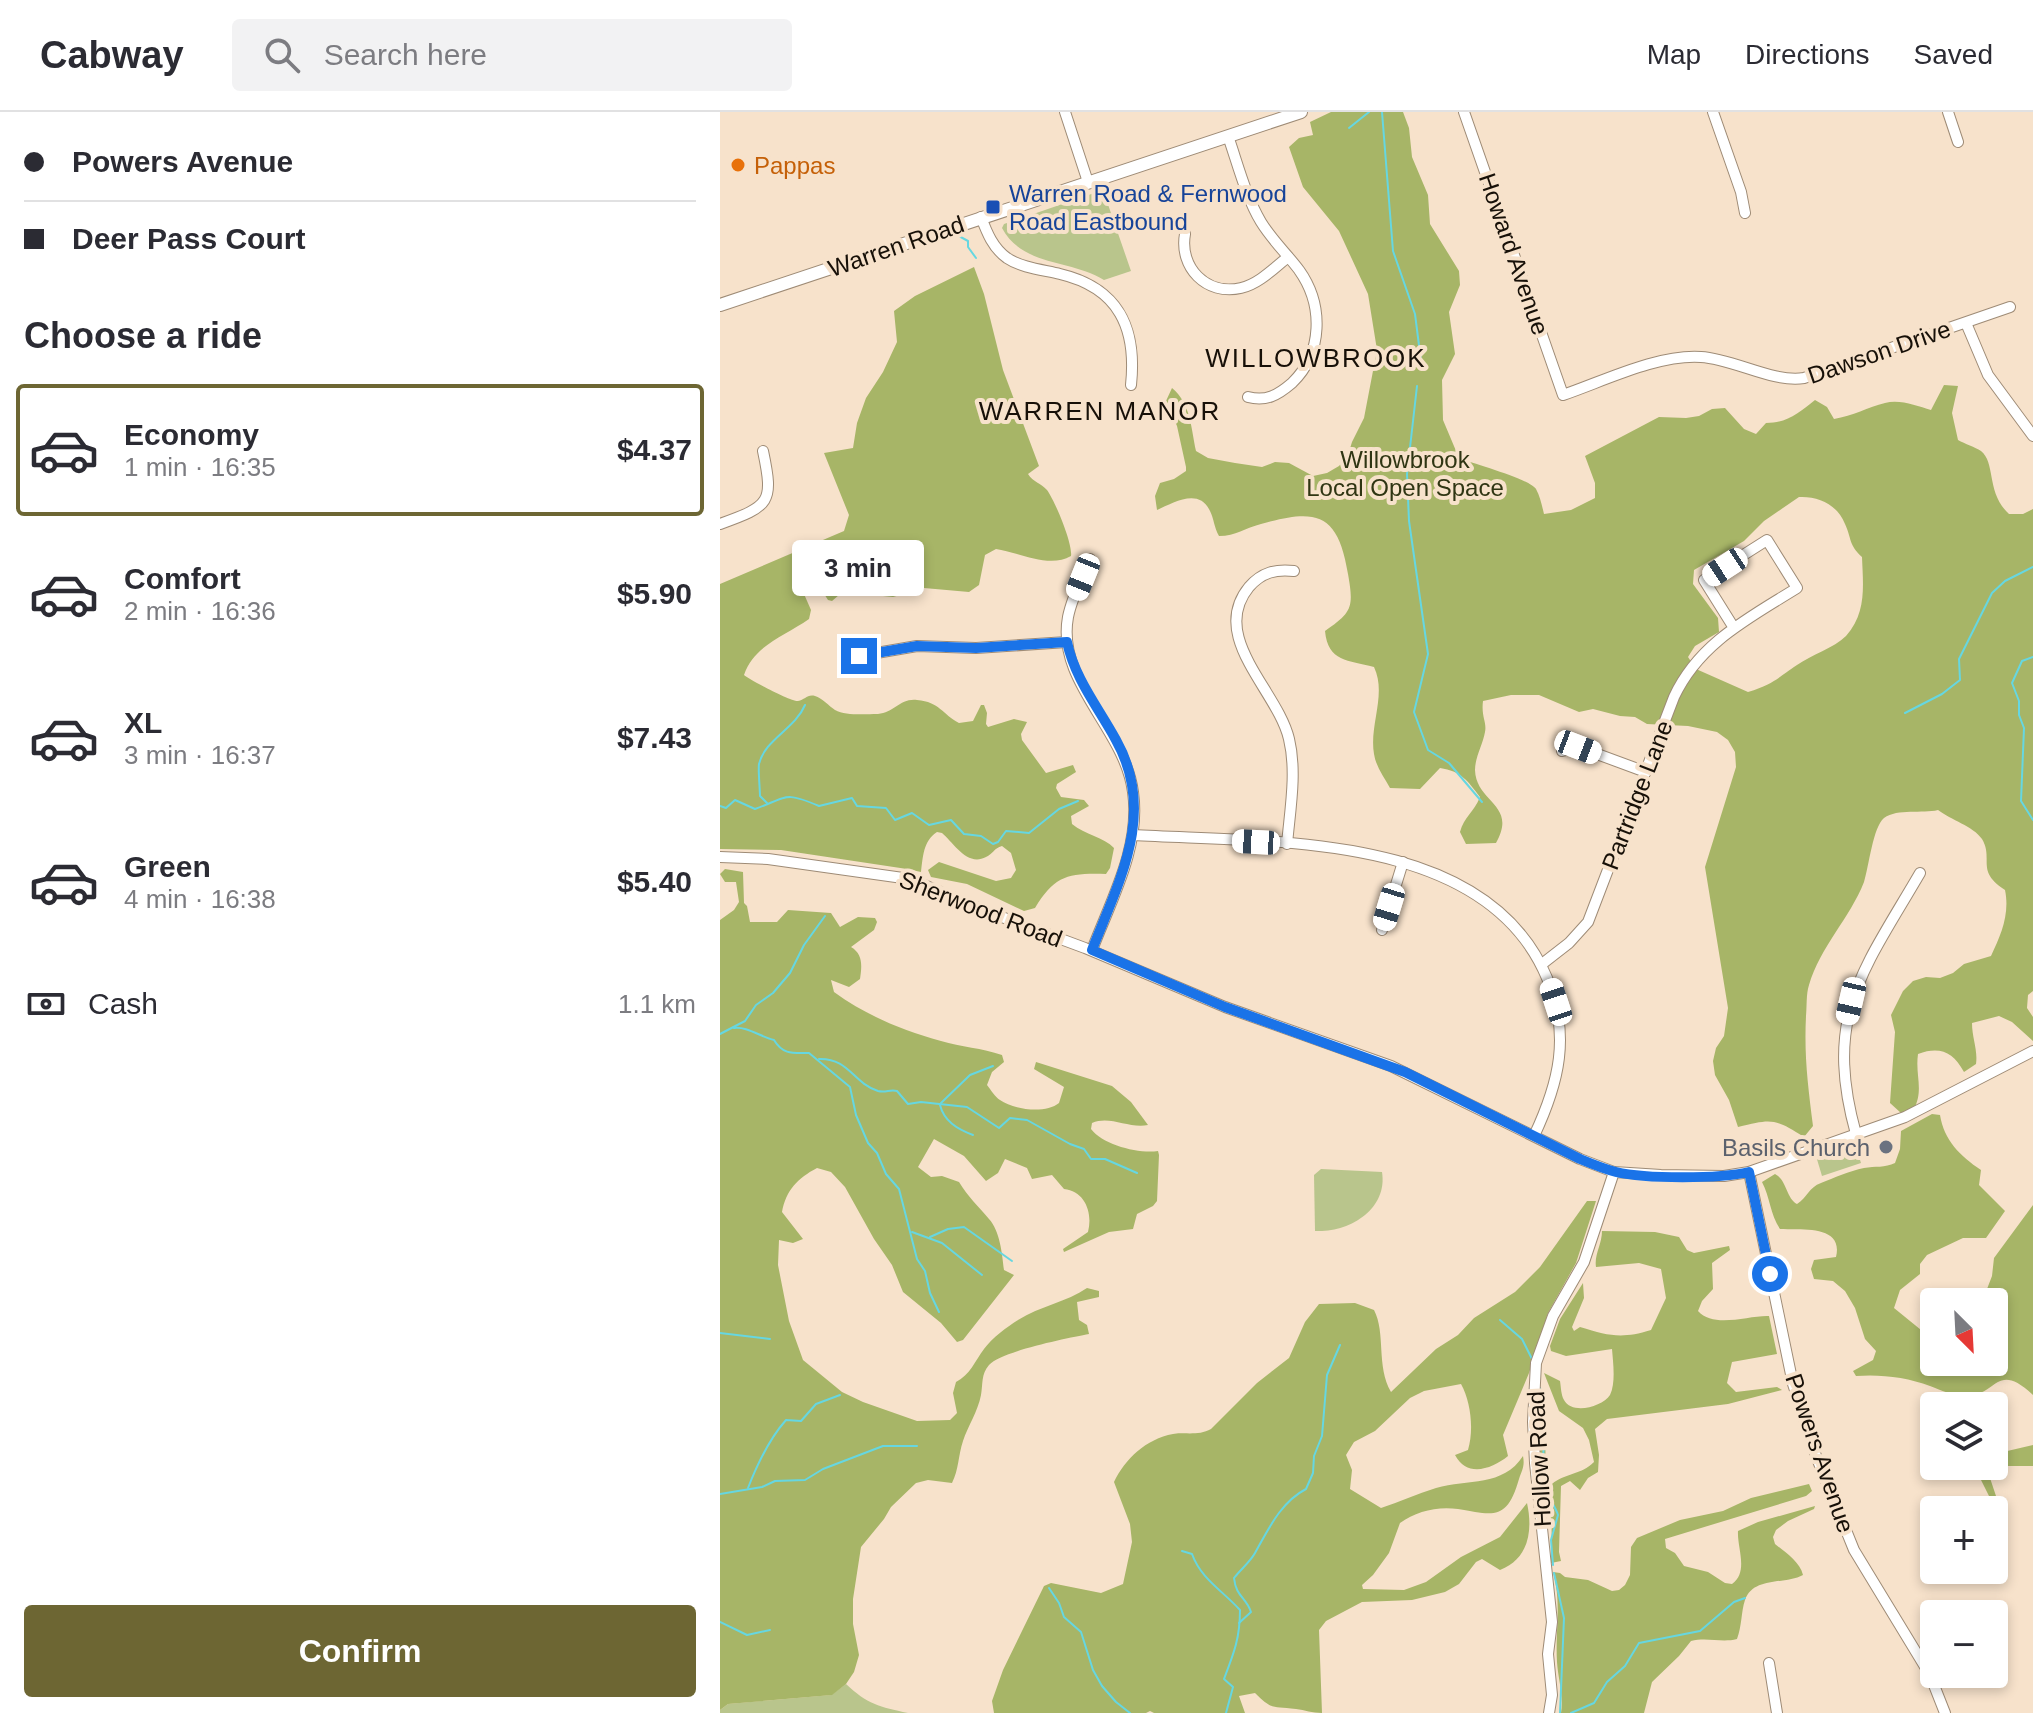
<!DOCTYPE html>
<meta charset="utf-8">
<style>
body{margin:0;font-family:Arial,sans-serif;background:#f2f2f3;color:#2b2b33;height:100vh;display:flex;flex-direction:column;font-size:30px;white-space:nowrap}
*{box-sizing:border-box;margin:0}
p{font-size:26px;color:#7c7c81}
.icon{flex:none;width:44px;height:44px;fill:none;stroke:currentColor;stroke-width:2;stroke-linecap:round;stroke-linejoin:round}
.map{position:relative;flex:1;overflow:hidden}
.details{display:flex;flex-direction:column;background:#fff;width:720px}
.details>*{flex:none}
.banner{display:grid;align-content:center;height:176px;padding:0 24px;background:#fff}
.needle{width:52px;rotate:156deg}
.fabs{position:absolute;left:1200px;top:1176px;display:grid;gap:16px}
.fabs a{display:grid;place-items:center;width:88px;height:88px;border-radius:8px;background:#fff;box-shadow:0 4px 12px #0003;font-size:40px}
.end{position:absolute;width:36px;height:36px;margin:-18px;border:10px solid #1a73e8;background:#fff;box-shadow:0 0 0 4px #fff}
.from{border-radius:50%}
.bubble{position:absolute;height:56px;border-radius:8px;background:#fff;box-shadow:0 4px 12px #0003;font-size:26px;font-weight:600;line-height:56px;text-align:center}
.car{position:absolute;width:24px;height:48px;margin:-24px -12px;border-radius:10px;box-shadow:0 0 6px 2px #0007;background:linear-gradient(#fff 24%,#345 0 40%,#fff 0 76%,#345 0 86%,#fff 0)}
.banner b{display:flex;align-items:center;gap:28px;height:76px;font-size:30px}
.banner b+b{border-top:2px solid #e1e1e2}
.banner i{width:20px;height:20px;background:#2b2b33}
ul{padding:0;list-style:none}
li{display:flex;align-items:center;gap:24px;height:132px;margin:0 16px 12px;padding:0 8px;border:4px solid transparent;border-radius:8px}
li div{flex:1}
li b{display:block;font-size:30px}
li em{font-style:normal;font-weight:600}
li.selected{border-color:#6d6633}
li>.icon{width:72px;height:72px;stroke-width:1.5}
h2{padding:0 24px;font-size:36px;line-height:96px}
.pay{display:flex;align-items:center;gap:20px;height:88px;padding:0 24px;font-size:30px}
.pay p{margin-inline-start:auto}
.button{display:flex;gap:16px;margin-top:auto;padding:16px 24px}
.button a{flex:1;height:92px;border-radius:8px;background:#6d6633;color:#fff;font-size:32px;font-weight:600;line-height:92px;text-align:center}
header{display:flex;align-items:center;gap:48px;box-sizing:border-box;height:112px;padding:0 40px;background:#fff;border-bottom:2px solid #e1e1e2}
header strong{font-size:38px}
nav{display:flex;gap:44px;margin-inline-start:auto;font-size:28px}
.search{width:560px;height:72px;background:#f2f2f3;display:flex;align-items:center;gap:20px;box-sizing:border-box;padding:0 28px;border-radius:8px;color:#7c7c81;font-size:30px}
main{display:flex;flex:1;min-height:0}
.map>svg:first-child{display:block}
.green{fill:#b9c58c}
.forest{fill:#a7b567;fill-rule:evenodd}
.lines{fill:none;stroke-linecap:round;stroke-linejoin:round}
.stream{stroke:#66d7e1;stroke-width:2}
.minor-casing{stroke:#9e8b76;stroke-width:12}
.tertiary-casing{stroke:#9e8b76;stroke-width:14}
.minor{stroke:#fff;stroke-width:10}
.tertiary{stroke:#fff;stroke-width:12}
.route{stroke:#1a73e8;stroke-width:10}
.food-dot{fill:#e8710a;stroke:#f7e2cb;stroke-width:3}
.transit-dot{fill:#1a4fb4;stroke:#f7e2cb;stroke-width:3}
.worship-dot{fill:#6b7280;stroke:#f7e2cb;stroke-width:3}
.labels{text-anchor:middle;dominant-baseline:central;stroke-width:8;stroke-linejoin:round;paint-order:stroke}
.food-label{font-size:24px;fill:#c56008;stroke:#f7e2cb;text-anchor:start}
.transit-label{font-size:24px;fill:#164399;stroke:#f7e2cb;text-anchor:start}
.street-label{font-size:24px;fill:#171008;stroke:#f7e2cb}
.park-label{font-size:24px;fill:#2f3513;stroke:#f7e2cb}
.worship-label{font-size:24px;fill:#5b616d;stroke:#f7e2cb;text-anchor:end}
.neighbourhood-label{font-size:26px;letter-spacing:2px;fill:#171008;stroke:#f7e2cb}
</style>
<header>
<strong>Cabway</strong>
<div class="search"><svg class="icon" aria-label="search" viewBox="0 0 24 24"><circle cx="10" cy="10" r="6"/><path d="M15 15l6 6"/></svg>Search here</div>
<nav><a>Map</a><a>Directions</a><a>Saved</a></nav>
</header>
<main>
<section class="details">
<div class="banner">
<b><i class="from"></i>Powers Avenue</b>
<b><i></i>Deer Pass Court</b>
</div>
<h2>Choose a ride</h2>
<ul>
<li class="selected"><svg class="icon" aria-label="car" viewBox="0 0 24 24"><path d="M5 17H2v-5l4-1 3-4h7l3 4 3 1v5h-3M9 17h6M6 11h13"/><circle cx="7" cy="17" r="2"/><circle cx="17" cy="17" r="2"/></svg><div><b>Economy</b><p>1 min · 16:35</p></div><em>$4.37</em></li>
<li><svg class="icon" aria-label="car" viewBox="0 0 24 24"><path d="M5 17H2v-5l4-1 3-4h7l3 4 3 1v5h-3M9 17h6M6 11h13"/><circle cx="7" cy="17" r="2"/><circle cx="17" cy="17" r="2"/></svg><div><b>Comfort</b><p>2 min · 16:36</p></div><em>$5.90</em></li>
<li><svg class="icon" aria-label="car" viewBox="0 0 24 24"><path d="M5 17H2v-5l4-1 3-4h7l3 4 3 1v5h-3M9 17h6M6 11h13"/><circle cx="7" cy="17" r="2"/><circle cx="17" cy="17" r="2"/></svg><div><b>XL</b><p>3 min · 16:37</p></div><em>$7.43</em></li>
<li><svg class="icon" aria-label="car" viewBox="0 0 24 24"><path d="M5 17H2v-5l4-1 3-4h7l3 4 3 1v5h-3M9 17h6M6 11h13"/><circle cx="7" cy="17" r="2"/><circle cx="17" cy="17" r="2"/></svg><div><b>Green</b><p>4 min · 16:38</p></div><em>$5.40</em></li>
</ul>
<div class="pay"><svg class="icon" aria-label="cash" viewBox="0 0 24 24"><path d="M3 7h18v10H3z"/><circle cx="12" cy="12" r="2"/></svg>Cash<p>1.1 km</p></div>
<div class="button"><a>Confirm</a></div>
</section>
<div class="map">
<svg width="1313" height="1601" viewBox="0 0 1313 1601">
<rect width="100%" height="100%" fill="#f7e2cb"/>
<!-- green -->
<g class="green">
<path d="M383,78L411,159L384,168C350,147 303,155 282,116L284,112Z"/>
<path d="M1135,1032L1141,1051L1102,1064L1096,1044Z"/>
<path d="M601,1057L662,1060C668,1098 628,1121 595,1119L594,1063Z"/>
<path d="M126,1572C147,1592 160,1595 188,1601H0V1598L8,1592L111,1583Z"/>
</g>
<!-- forest -->
<g class="forest">
<path d="M611,0H683L689,16L692,45L708,83L710,112L739,159L740,173L729,200L735,242L722,268L723,308L739,346C754,352 810,367 816,377C820,384 822,394 824,402L851,398L875,386V371L865,344L939,305L966,306L979,304L992,297L1005,296L1024,317L1036,322L1046,311C1067,311 1079,301 1095,288L1107,295L1114,307C1133,304 1148,295 1165,291C1180,287 1197,294 1211,298L1224,273L1238,274L1232,301L1238,328C1245,332 1255,335 1261,339C1276,351 1266,381 1289,402H1303L1313,397V879L1308,883L1307,896L1313,905V929L1292,910L1279,904L1252,911C1252,926 1258,938 1256,952L1244,960C1233,940 1220,934 1198,942C1195,964 1204,977 1194,997L1181,1001L1170,991L1175,920L1171,903L1183,879L1193,869L1206,865L1220,866L1233,861L1244,852L1271,844C1281,823 1290,802 1285,778C1255,759 1274,747 1262,727C1253,714 1231,708 1218,698C1202,702 1178,696 1164,706C1153,715 1149,754 1144,770C1130,806 1100,835 1089,873C1086,882 1087,894 1086,904C1084,944 1088,974 1093,1014L1084,1025C1054,1006 1052,1007 1018,1015L1009,988L995,963L993,949L996,936L1004,924L1008,896L985,755L1016,655L1015,640L1008,628L997,620L968,614L927,612L915,605L900,604L873,597L859,600L819,583H791L763,589C761,605 767,610 765,620C763,632 755,645 755,658C756,691 798,692 776,731L746,732L740,720C744,705 754,700 760,685C748,669 741,659 720,656L700,677L670,676C664,665 656,655 654,642C649,613 667,582 654,555C628,548 608,550 605,519C632,500 634,496 628,462C618,401 597,396 541,412C525,416 516,424 499,424C494,415 494,407 490,399C479,375 453,391 437,398L435,384L440,371L454,367L466,359V355L457,314L446,289L452,276C471,292 471,316 476,339L488,346L515,351L542,355L555,350L569,351L593,364L607,361L619,354L628,343L632,330L644,306L657,238L648,182L619,119L583,75L569,35L579,26L593,23L590,10ZM1079,385C1098,384 1117,392 1125,412C1132,427 1128,432 1142,445C1143,473 1147,501 1126,524C1114,536 1091,543 1077,553C1056,567 1054,572 1028,580L976,557L968,545L975,534L999,520L998,506L973,472L974,458L1024,429L1044,409Z"/>
<path d="M254,155L264,182L283,258L319,354L308,362C313,370 321,371 327,378C335,389 353,432 351,444C329,457 298,440 276,437L265,443L259,473L249,480L204,476L173,485L143,482L138,474L126,477L112,489L108,488L99,474L84,482L91,498L89,507C65,524 34,533 24,563C28,567 72,590 78,589C85,588 87,582 95,584C102,586 109,594 115,598C126,604 145,602 158,602C174,601 180,586 197,588C220,590 222,602 239,611L253,609L261,593H264L267,601L266,612L268,615L294,607L307,610L301,622L302,628L326,661L353,653L356,660L337,672L336,676L341,685L364,688L369,694L351,704L352,712C365,723 384,725 394,736L390,756L386,762C349,761 335,763 315,796L304,799L247,772L211,765L208,758L219,750L276,769L291,766L296,758L291,741L282,734C274,736 273,742 266,745C247,755 234,731 222,721L217,720C203,729 203,745 201,760L187,757L61,738L0,737V472L124,419L129,403L104,341L133,336L137,311L146,286L163,260L177,230L174,199L195,184Z"/>
<path d="M5,757L23,760L24,791L27,794L30,810H57L68,798L111,801L120,815L138,805L155,806L157,810L154,818L131,835C143,842 142,854 140,867L129,875L111,868L114,880C147,904 182,918 221,929C241,935 262,936 282,943L284,950L272,960L267,973C271,978 275,985 280,988C294,998 326,1002 339,991L344,975L314,957L316,950L392,974L411,990L428,1013C409,1017 390,1003 372,1011L371,1017C383,1033 419,1042 438,1039L439,1043L437,1089L433,1094L417,1102L413,1117L389,1120L344,1140L343,1137L368,1120C373,1101 365,1079 344,1077L332,1063L312,1067L307,1056L285,1047L278,1061L266,1069L244,1044L214,1027L198,1055L211,1065L222,1064L239,1070C248,1085 258,1094 269,1107C280,1119 282,1141 284,1158L294,1163L243,1228L237,1230L221,1211L183,1180L172,1153L154,1127L125,1075L111,1060L97,1056C78,1066 66,1078 62,1100L83,1127L73,1131L59,1128L58,1153L69,1209L83,1248L122,1280L143,1290L197,1309L230,1308L237,1301L233,1281L236,1270C250,1263 255,1249 264,1237C272,1226 287,1215 298,1208C320,1194 347,1190 367,1176L379,1179V1185L357,1190L359,1208L367,1213L369,1222C348,1226 282,1239 269,1253C261,1262 263,1272 261,1283C258,1299 248,1314 243,1329C238,1344 239,1357 232,1371L208,1368L196,1371L171,1395L164,1407L141,1435L133,1487V1512L139,1543L134,1560L126,1572L112,1583L8,1592L0,1598V808L14,798L19,790L16,770H5L0,762Z"/>
<path d="M1212,1002L1220,1003C1224,1028 1240,1044 1261,1058L1259,1073L1285,1099L1266,1126H1243L1207,1143L1200,1152V1162L1180,1178L1174,1196L1206,1222H1214V1250H1274V1190H1262L1272,1164L1274,1146L1313,1093V1283C1276,1248 1277,1284 1246,1284C1234,1284 1220,1278 1210,1274C1187,1265 1159,1262 1136,1264L1133,1259L1153,1248L1156,1239L1145,1227L1135,1196L1125,1179L1113,1169L1094,1167L1091,1157L1094,1148L1116,1145C1124,1112 1080,1118 1060,1117C1050,1102 1050,1085 1042,1070L1055,1062C1067,1068 1066,1086 1077,1092C1087,1086 1089,1075 1101,1071C1114,1066 1129,1059 1144,1056C1155,1054 1165,1056 1175,1051L1180,1037L1181,1019Z"/>
<path d="M867,1089H876L856,1151L828,1201L809,1261L783,1323L788,1344C772,1357 747,1366 735,1343L748,1338C754,1318 751,1290 741,1272L704,1279L690,1286L655,1319L634,1330L626,1343L632,1358L630,1377L661,1396C679,1390 697,1382 716,1376C748,1367 783,1375 803,1344C805,1354 802,1358 799,1367C787,1409 774,1403 738,1397C718,1394 696,1399 680,1411L669,1441L653,1463L642,1473L643,1477L684,1478L706,1470L741,1445L780,1425L807,1391C813,1418 809,1447 780,1458L762,1447L756,1450L739,1472L725,1480L692,1488L642,1490L606,1509L599,1518L602,1601C592,1601 585,1598 576,1597C553,1594 553,1599 535,1581L519,1584L525,1601H434L430,1599L426,1601H274L272,1589L283,1558L324,1474L331,1471L381,1481L403,1472L412,1430L410,1412L394,1370C405,1347 426,1327 453,1322C466,1320 479,1324 491,1317L537,1271L569,1246L585,1210L599,1192L635,1191L654,1198C666,1221 656,1254 671,1280L716,1237L738,1223L754,1206L795,1180L820,1155Z"/>
<path d="M882,1119L935,1120L959,1125L967,1138L974,1141L1009,1134L1010,1138L992,1151L993,1177L982,1189L978,1199C994,1217 1029,1203 1049,1204L1057,1242L1012,1250L1007,1271L1016,1280L1057,1275L1062,1278L1008,1292L887,1307L875,1317L879,1343L878,1360L868,1366L860,1378L850,1369L841,1374L839,1440L841,1449L831,1451C831,1435 833,1416 830,1400C822,1370 814,1344 822,1312L825,1314L826,1371L832,1372C845,1361 861,1363 874,1350L869,1328L863,1316L839,1299L824,1261L840,1269C841,1275 841,1283 844,1288C852,1303 882,1295 890,1283C896,1271 893,1250 892,1237L846,1244L831,1239L830,1234L840,1207L863,1171L864,1186L852,1215L854,1219L860,1215C889,1224 902,1227 931,1218L946,1186L941,1157L919,1151L876,1155C874,1143 882,1132 882,1119Z"/>
<path d="M1313,1333V1354H1274L1267,1357L1276,1384L1273,1392L1254,1354H1274V1337L1283,1340Z"/>
<path d="M1089,1372L1092,1379L1086,1384L945,1427L946,1436L955,1441L964,1454L988,1460L1005,1471L1012,1472C1029,1460 1017,1436 1018,1419L1038,1410L1095,1394L1094,1397L1068,1409L1056,1418L1053,1425L1055,1432C1065,1440 1080,1450 1083,1463C1065,1473 1034,1464 1025,1488C1021,1500 1022,1514 1017,1527C1002,1531 987,1525 971,1529L959,1544L932,1570L924,1601H841C844,1584 838,1567 837,1550C835,1518 842,1492 833,1460L840,1461L845,1465L868,1468L892,1479L899,1478L905,1473L910,1463L911,1435L917,1426L960,1408L1003,1399L1031,1386Z"/>
</g>
<g class="lines">
<!-- stream -->
<g class="stream">
<path d="M662,0L673,139L695,202L702,257"/>
<path d="M629,16L649,0"/>
<path d="M237,123L248,129V135L256,146"/>
<path d="M697,274L687,362L689,409L708,542L694,600L708,638L729,651L762,690"/>
<path d="M1313,545L1302,549L1292,571L1299,589V603L1304,616L1301,689L1313,708"/>
<path d="M1185,601L1222,582L1240,568L1239,547L1272,481L1285,469L1313,455"/>
<path d="M47,691L40,684C40,678 38,657 39,652C45,627 75,617 85,593"/>
<path d="M0,694L6,696L15,688L35,697C68,685 64,679 99,694L132,686L137,694L166,696L175,708L192,701L209,713L231,708L244,722L261,724L273,732L278,730L286,719L309,721L339,697L358,689"/>
<path d="M14,916C26,914 41,925 54,928C63,943 73,941 89,941L130,975L136,1003L148,1031L157,1041L166,1062L179,1077L197,1147L205,1159L210,1181L219,1200"/>
<path d="M0,922L25,909L36,893L53,881L70,861L84,833L105,804"/>
<path d="M99,947C129,946 133,971 158,979C166,981 170,977 177,979L188,992L201,990L247,995L279,1016L290,1006L307,1008L350,1032L364,1037L371,1047H385L417,1061"/>
<path d="M221,991L250,963L273,954"/>
<path d="M220,993C224,1009 237,1017 253,1023"/>
<path d="M192,1120L222,1131L262,1163"/>
<path d="M210,1125L228,1117L244,1115L292,1149"/>
<path d="M780,1208L802,1227L812,1247"/>
<path d="M0,1221L50,1227"/>
<path d="M820,1276C828,1305 822,1338 823,1367C823,1382 834,1390 838,1403L831,1428L833,1453"/>
<path d="M28,1376C37,1353 50,1326 66,1308L81,1309L96,1292L120,1283"/>
<path d="M0,1382L42,1375L55,1369L85,1368L103,1357L163,1334H197"/>
<path d="M462,1439L472,1442C481,1467 503,1479 520,1498C520,1526 514,1541 504,1567L513,1575L506,1601"/>
<path d="M834,1461L844,1506L840,1601"/>
<path d="M329,1476L339,1491L344,1505L361,1520L373,1558L382,1574L396,1590L410,1601"/>
<path d="M0,1510L27,1523L50,1518"/>
<path d="M519,1511L531,1500C526,1485 516,1485 514,1466C521,1457 530,1450 535,1441C549,1416 561,1390 586,1377L593,1361L594,1344L602,1324L607,1263L620,1233"/>
<path d="M851,1601L874,1591L887,1570L905,1554L919,1531L980,1519L1014,1490L1025,1486"/>
</g>
<defs>
<g id="minor">
<path d="M345,0L368,70"/>
<path d="M744,0L843,283C884,269 938,242 981,245C1014,247 1053,271 1084,266L1290,195"/>
<path d="M993,0L1021,80L1025,101"/>
<path d="M1228,0L1238,30"/>
<path d="M508,24C518,53 526,85 541,110C552,128 567,142 579,158C604,193 603,241 572,271C558,283 546,290 528,285"/>
<path d="M261,105C267,121 273,136 287,146C302,156 324,158 340,162C399,176 417,216 411,273"/>
<path d="M465,122C459,155 486,184 521,176C539,172 554,156 568,145"/>
<path d="M1246,211L1268,263L1313,324"/>
<path d="M0,412C50,394 54,391 43,339"/>
<path d="M370,447C362,466 352,485 348,505C336,570 405,617 413,680C421,735 391,788 372,838"/>
<path d="M139,544L197,534L256,536L347,530"/>
<path d="M842,639L858,635L926,660"/>
<path d="M413,723C546,731 765,717 827,866C851,923 839,971 814,1024"/>
<path d="M567,732C570,698 577,660 569,627C558,579 488,525 529,475C542,460 556,457 574,459"/>
<path d="M0,745L48,747L190,767L263,798L365,836L505,895L671,954L860,1047L894,1060L941,1063L1004,1064L1029,1060L1185,1005L1313,939"/>
<path d="M662,818L683,750"/>
<path d="M822,852L849,831L868,810L954,585C979,531 1029,506 1077,476L1047,428L984,468L1014,516"/>
<path d="M1136,1022C1103,903 1143,859 1200,761"/>
<path d="M1029,1060L1073,1272L1096,1344L1134,1438L1210,1563L1225,1601"/>
<path d="M1049,1551L1057,1601"/>
<path d="M829,1601L832,1583L828,1542L832,1510L815,1351L813,1310L816,1251L833,1204L864,1150L894,1060"/>
</g>
<path id="tertiary" d="M0,193L581,0"/>
</defs>
<!-- minor casing -->
<use href="#minor" class="minor-casing"/>
<!-- tertiary casing -->
<use href="#tertiary" class="tertiary-casing"/>
<!-- minor -->
<use href="#minor" class="minor"/>
<!-- tertiary -->
<use href="#tertiary" class="tertiary"/>
</g>
<g class="lines">
<!-- route -->
<path class="route" d="M139,544L197,534L256,536L347,530C355,567 378,595 396,628C437,701 399,769 372,838L505,895L685,960L860,1047C872,1052 884,1057 896,1060C925,1067 1000,1067 1029,1060L1050,1162"/>
</g>
<!-- markers -->
<circle class="food-dot" cx="18" cy="53" r="8"/>
<rect class="transit-dot" x="265" y="87" width="16" height="16" rx="4"/>
<circle class="worship-dot" cx="1166" cy="1035" r="8"/>
<g class="labels">
<!-- food labels -->
<g class="food-label">
<text x="34" y="53">Pappas</text>
</g>
<!-- transit labels -->
<g class="transit-label">
<text x="289" y="81">Warren Road &amp; Fernwood<tspan x="289" dy="28">Road Eastbound</tspan></text>
</g>
<!-- street labels -->
<g class="street-label">
<text transform="translate(176 134) rotate(-19)">Warren Road</text>
<text transform="translate(794 142) rotate(71)">Howard Avenue</text>
<text transform="translate(1159 240) rotate(-19)">Dawson Drive</text>
<text transform="translate(917 683) rotate(-69)">Partridge Lane</text>
<text transform="translate(261 797) rotate(21)">Sherwood Road</text>
<text transform="translate(1100 1341) rotate(71)">Powers Avenue</text>
<text transform="translate(819 1347) rotate(-93)">Hollow Road</text>
</g>
<!-- park labels -->
<g class="park-label">
<text x="685" y="347">Willowbrook<tspan x="685" dy="28">Local Open Space</tspan></text>
</g>
<!-- worship labels -->
<g class="worship-label">
<text x="1150" y="1035">Basils Church</text>
</g>
<!-- neighbourhood labels -->
<g class="neighbourhood-label">
<text x="596" y="246">WILLOWBROOK</text>
<text x="380" y="299">WARREN MANOR</text>
</g>
</g>
</svg>
<div class="fabs">
<a><svg class="needle" viewBox="-14 -14 28 28"><path d="M0-13l5 13h-10z" fill="#e53935"/><path d="M0 13l5-13h-10z" fill="#7c7c81"/></svg></a>
<a><svg class="icon" aria-label="layers" viewBox="0 0 24 24"><path d="M12 4l9 5-9 5-9-5zM3 14l9 5 9-5"/></svg></a>
<a>+</a>
<a>−</a>
</div>
<i class="end from" style="left:1050px;top:1162px"></i>
<i class="end" style="left:139px;top:544px"></i>
<div class="bubble" style="left:72px;top:428px;width:132px">3 min</div>
<i class="car" style="left:1005px;top:455px;rotate:237deg"></i>
<i class="car" style="left:363px;top:465px;rotate:202deg"></i>
<i class="car" style="left:858px;top:635px;rotate:111deg"></i>
<i class="car" style="left:536px;top:730px;rotate:273deg"></i>
<i class="car" style="left:669px;top:795px;rotate:197deg"></i>
<i class="car" style="left:1131px;top:889px;rotate:193deg"></i>
<i class="car" style="left:836px;top:890px;rotate:342deg"></i>
</div>
</main>
